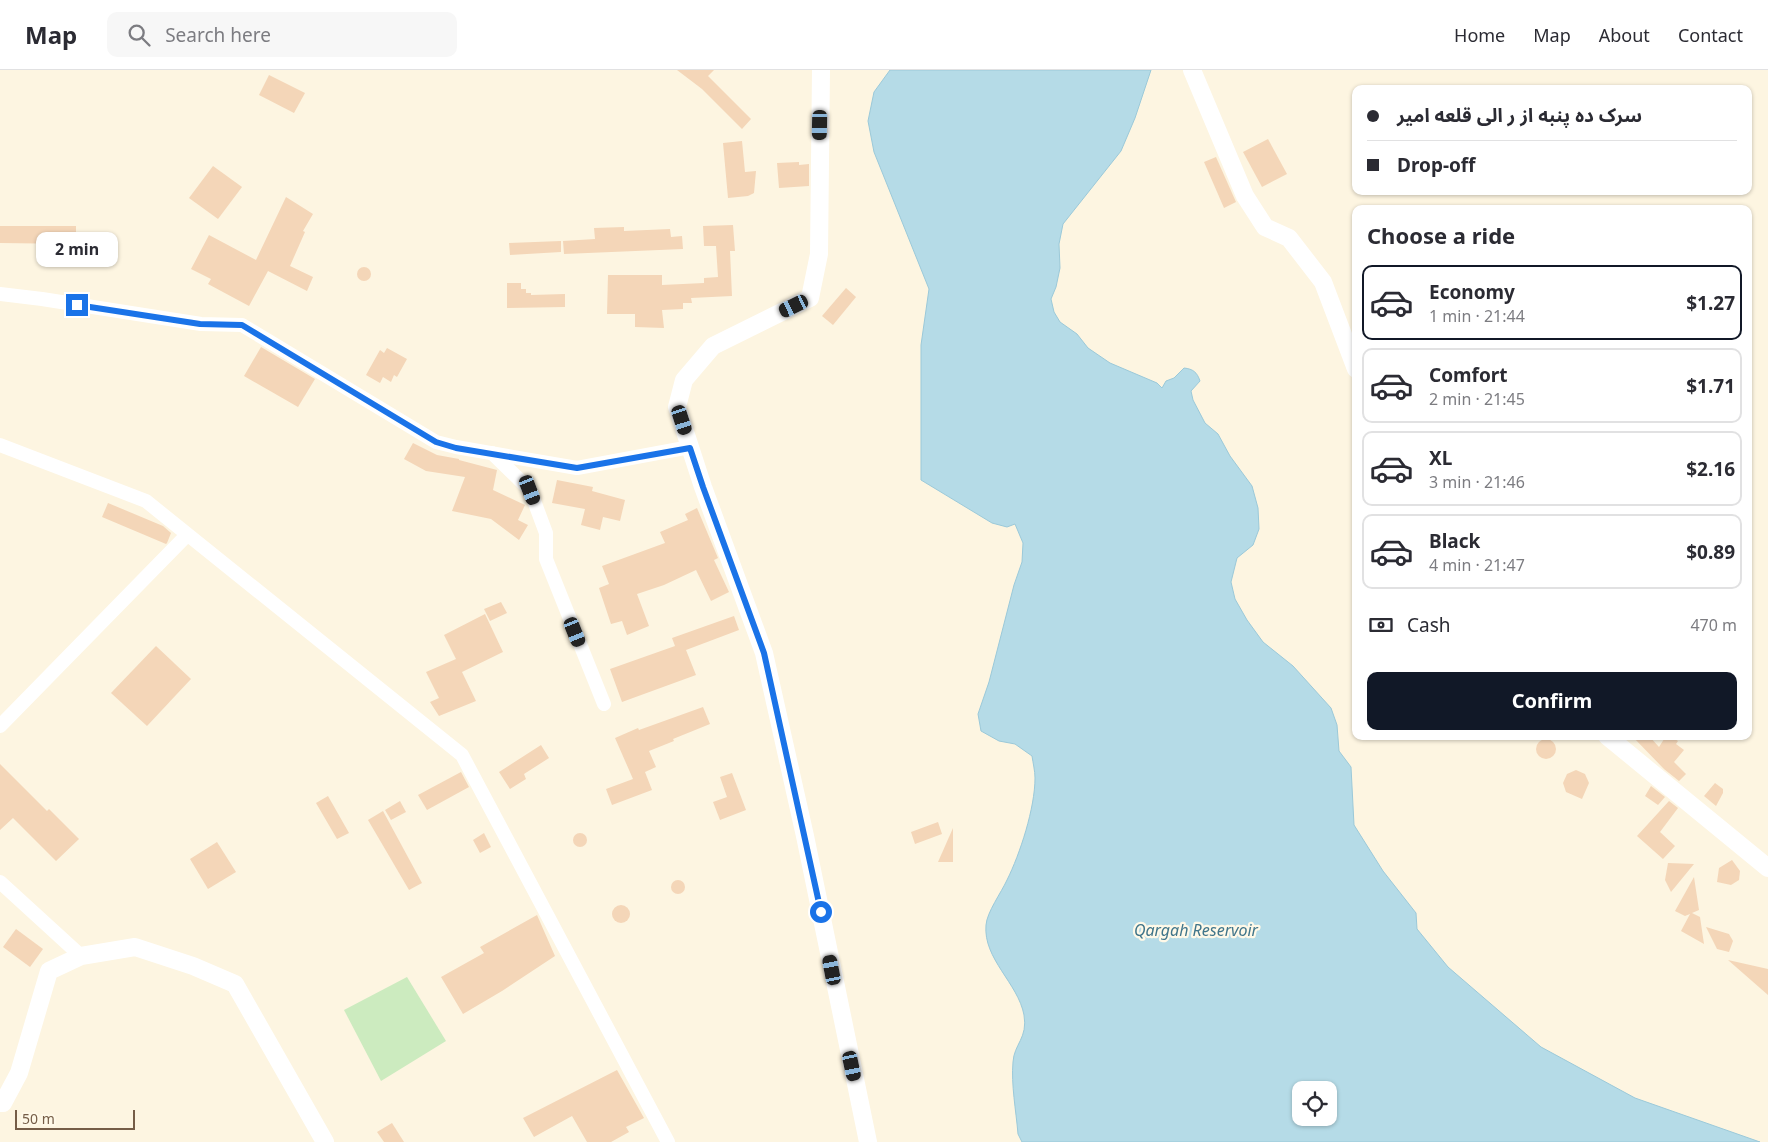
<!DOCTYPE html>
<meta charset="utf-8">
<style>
body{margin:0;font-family:"Noto Sans","Noto Sans Arabic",sans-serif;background:#f7f7f7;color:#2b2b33;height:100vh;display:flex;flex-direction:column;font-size:19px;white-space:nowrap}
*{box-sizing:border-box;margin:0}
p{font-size:16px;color:#7c7c81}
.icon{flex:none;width:28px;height:28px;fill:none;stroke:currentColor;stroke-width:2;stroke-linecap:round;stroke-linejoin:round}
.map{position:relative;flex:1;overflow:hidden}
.side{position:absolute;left:1352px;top:135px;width:400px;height:535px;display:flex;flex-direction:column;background:#fff;border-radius:10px;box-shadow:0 1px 4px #0004}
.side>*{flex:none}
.banner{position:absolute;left:1352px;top:15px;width:400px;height:110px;border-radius:10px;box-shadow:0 1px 4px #0004;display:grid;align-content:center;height:110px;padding:0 15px;background:#fff}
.tools{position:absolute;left:1292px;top:1011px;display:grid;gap:10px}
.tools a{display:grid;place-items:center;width:45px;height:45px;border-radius:10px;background:#fff;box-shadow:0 1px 4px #0004;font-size:25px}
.scale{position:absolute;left:15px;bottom:12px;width:120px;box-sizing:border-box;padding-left:5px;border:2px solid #755d47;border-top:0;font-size:14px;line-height:18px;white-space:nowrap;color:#755d47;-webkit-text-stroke:4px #fff9e8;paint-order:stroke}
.end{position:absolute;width:22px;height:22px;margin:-11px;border:6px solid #1a73e8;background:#fff;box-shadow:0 0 0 2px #fff}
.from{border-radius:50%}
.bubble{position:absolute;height:35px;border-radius:10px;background:#fff;box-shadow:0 1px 4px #0004;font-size:16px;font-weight:700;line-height:35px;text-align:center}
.car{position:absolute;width:15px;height:30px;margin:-15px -8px;border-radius:6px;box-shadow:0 0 4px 1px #0007;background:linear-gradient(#222 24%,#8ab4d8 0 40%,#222 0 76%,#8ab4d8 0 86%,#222 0)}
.banner b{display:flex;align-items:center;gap:18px;height:48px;font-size:19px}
.banner b+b{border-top:1px solid #e1e1e2}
.banner i{width:12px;height:12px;background:#2b2b33}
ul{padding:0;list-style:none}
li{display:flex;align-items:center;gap:15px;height:75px;margin:0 10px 8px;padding:0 5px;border:2px solid #e1e1e2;border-radius:10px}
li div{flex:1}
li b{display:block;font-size:19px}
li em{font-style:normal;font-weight:700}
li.selected{border-color:#111827}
li>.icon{width:45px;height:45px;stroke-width:1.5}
h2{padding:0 15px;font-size:22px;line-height:60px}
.pay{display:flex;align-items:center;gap:12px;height:55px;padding:0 15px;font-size:19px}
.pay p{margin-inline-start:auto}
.button{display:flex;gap:10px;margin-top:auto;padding:10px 15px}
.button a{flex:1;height:58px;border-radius:10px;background:#111827;color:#fff;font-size:20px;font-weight:700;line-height:58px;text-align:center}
header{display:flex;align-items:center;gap:30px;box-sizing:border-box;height:70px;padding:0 25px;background:#fff;border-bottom:1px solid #e1e1e2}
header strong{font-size:24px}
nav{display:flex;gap:28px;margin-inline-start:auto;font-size:18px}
.search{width:350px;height:45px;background:#f7f7f7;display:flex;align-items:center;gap:12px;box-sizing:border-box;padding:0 18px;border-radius:10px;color:#7c7c81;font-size:19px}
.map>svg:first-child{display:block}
.green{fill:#ccebbf}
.water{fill:#b5dbe7;stroke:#9bc9d9;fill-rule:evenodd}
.building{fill:#f4d6b8}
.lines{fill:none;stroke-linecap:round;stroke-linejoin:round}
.minor{stroke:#fff;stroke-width:14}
.tertiary{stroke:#fff;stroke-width:18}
.route{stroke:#1a73e8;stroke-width:6}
.labels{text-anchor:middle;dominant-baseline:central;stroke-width:4.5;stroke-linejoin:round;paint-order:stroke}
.water-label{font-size:16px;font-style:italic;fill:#40758a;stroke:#fff9e8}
</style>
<header>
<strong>Map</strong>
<div class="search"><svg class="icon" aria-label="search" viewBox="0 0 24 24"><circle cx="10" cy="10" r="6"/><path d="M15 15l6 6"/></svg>Search here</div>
<nav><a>Home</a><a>Map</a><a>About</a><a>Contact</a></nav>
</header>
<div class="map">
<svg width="1768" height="1072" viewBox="0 0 1768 1072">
<rect width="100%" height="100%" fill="#fdf5e1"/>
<!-- green -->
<path class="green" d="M407,907L446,971L381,1011L344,940Z"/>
<!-- water -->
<path class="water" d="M890,0H1151L1135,48L1121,81L1063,154L1059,174L1060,198L1056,217L1051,229L1054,242L1060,252L1077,264L1088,278L1110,293L1157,313L1162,318L1166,311L1174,308L1184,298C1193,299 1197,302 1200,311L1191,321L1193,330L1205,353L1218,364L1230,386L1252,416L1258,438L1259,459L1253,475L1237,488L1231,512L1235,529L1247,550L1263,572L1293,596L1331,638L1337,655L1339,681L1351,697L1354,755L1383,801L1416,843L1417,859L1448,897L1541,977L1635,1028L1760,1072H1022L1018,1064C1016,1040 1011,1015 1013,992C1014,974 1028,968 1024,945C1018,913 983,889 986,855C987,842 1001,823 1007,810C1020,784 1035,738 1035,708C1035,701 1033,693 1032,686L1015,674L999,671L981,661L978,644L989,612L1014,515L1022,492L1023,473L1015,454L1007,457L992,453L921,410V275L929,219L874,82L868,51L874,22ZM1301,1020H1329V1048H1301Z"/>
<!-- building -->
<g class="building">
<path d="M677,0H714L708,6L751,49L742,59L702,19Z"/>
<path d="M269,5L305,23L294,43L259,25Z"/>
<path d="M1268,69L1287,104L1262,117L1243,82Z"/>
<path d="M742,71L745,102L756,101L754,123L748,126L728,128L723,73Z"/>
<path d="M1216,87L1236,132L1224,138L1204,92Z"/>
<path d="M799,92V95L809,94V116L779,118L777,93Z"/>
<path d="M213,96L242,117L218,149L189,128Z"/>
<path d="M286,127L313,144L303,161L305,162L290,196L313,207L307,221L268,201L249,236L208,214L211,209L191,199L209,165L256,190Z"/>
<path d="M733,155L735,181H730L732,226L691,228L692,233H683V239L662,240L664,258L635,257V244H607L608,205H662V215L704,213V208L718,207L716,176H704L703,156Z"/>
<path d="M0,156H76V174L0,173Z"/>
<path d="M624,157V161L670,159L671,167L682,166L683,179L564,184L563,171L595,169L594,158Z"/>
<path d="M561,171V182L510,185L509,173Z"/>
<circle cx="364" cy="204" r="7"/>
<path d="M507,213H521V219H526V223H531V225L565,224V237L507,238Z"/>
<path d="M846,218L856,227L833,255L822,246Z"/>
<path d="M261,277L315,309L298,337L244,306Z"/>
<path d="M387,278L407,289L397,307L394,305L391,312L383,307L380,313L366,305L380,280L384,283Z"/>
<path d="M413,373L437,385L459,389V390L497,400L493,420L525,435L518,450L528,455L519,470L491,449L452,441L465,407L426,401L404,389Z"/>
<path d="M557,410L593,417L592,421L625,430L620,451L603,447L600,460L581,455L585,439L552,433Z"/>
<path d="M108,433L163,456L171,463L167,473L166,474L102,447Z"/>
<path d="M697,438L718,488L714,490L729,522L711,531L696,500L664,515L637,524L649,556L627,565L622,551L611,554L599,518L609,514L602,496L665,473L660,462L688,450L685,444Z"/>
<path d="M501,532L507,543L490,551L484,539Z"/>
<path d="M485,544L503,582L462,602L476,631L439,646L430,632L439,628L426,602L456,589L444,565Z"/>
<path d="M734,546L739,560L686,580L696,605L622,632L610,599L675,576L672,568Z"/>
<path d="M156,576L191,609L147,656L111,623Z"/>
<path d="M703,637L710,654L673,669L674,671L649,681L656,697L645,702L652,720L612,735L606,719L633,709L615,668L638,658L639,660Z"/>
<path d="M1632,666H1649L1659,677L1666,666H1670L1678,671L1676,674L1684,680L1674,692L1686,704L1679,711L1664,699Z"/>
<circle cx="1546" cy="679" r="10"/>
<path d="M541,675L549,688L524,704L526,709L510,719L499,702Z"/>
<path d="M0,694L47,741L49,739L79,769L56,791L13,748L0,760Z"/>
<path d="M1576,700L1585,704L1589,713L1582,729L1566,722L1563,713L1567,704Z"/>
<path d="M461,702L469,717L427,740L418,725Z"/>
<path d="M732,703L746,740L720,750L713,732L727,727L720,707Z"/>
<path d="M1715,713L1723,719V723L1716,736L1704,726Z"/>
<path d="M1651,716L1665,727L1658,735L1645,726Z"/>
<path d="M328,726L349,763L337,769L316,733Z"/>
<path d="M400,731L406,742L391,750L385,740Z"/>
<path d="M1669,731L1678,738L1660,762L1675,776L1663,789L1637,766Z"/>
<path d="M383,741L422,813L409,820L368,750Z"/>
<path d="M938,752L942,764L915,774L911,762Z"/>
<path d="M953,758V792H938Z"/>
<path d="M484,763L491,777L480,783L473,770Z"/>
<circle cx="580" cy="770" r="7"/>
<path d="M217,772L236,802L208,819L190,789Z"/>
<path d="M1732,790L1740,801L1739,810L1731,815L1717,812L1719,798Z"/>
<path d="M1668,793L1694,794L1671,822L1665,810Z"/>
<path d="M1694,807L1699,840L1692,843L1700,847L1704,874L1681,861L1690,844L1685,846L1675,841Z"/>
<circle cx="678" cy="817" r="7"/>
<circle cx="621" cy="844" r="9"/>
<path d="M537,845L555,886L502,921L463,944L441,907L484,883L480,877Z"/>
<path d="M1706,857L1729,864L1733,871L1729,882L1717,879Z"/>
<path d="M16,859L43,879L30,897L3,877Z"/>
<path d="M1728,890L1768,899V925Z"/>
<path d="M617,1000L644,1048L626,1057L629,1062L611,1072H587L572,1046L534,1067L523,1048Z"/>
<path d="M392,1053L404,1072H384L377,1062Z"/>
</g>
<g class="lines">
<!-- minor -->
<g class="minor">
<path d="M0,224L42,229L201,254L242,255L436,372L456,377L577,398L690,377"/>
<path d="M0,375L146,431L462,685L668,1072"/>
<path d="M492,383L530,420L546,463V489L604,634"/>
<path d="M0,656L187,465"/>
<path d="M0,812L81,886"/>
</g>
<!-- tertiary -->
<g class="tertiary">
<path d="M821,0L819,184L810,228L713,276L684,310L677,337L703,417L764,583L805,766L868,1072"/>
<path d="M1192,0L1245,126L1265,157L1289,168L1323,212L1356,299"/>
<path d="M1607,666L1768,798"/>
<path d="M0,1033H3L19,1003L49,901L81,886L135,877L193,896L235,914L325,1072"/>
</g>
</g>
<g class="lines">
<!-- route -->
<path class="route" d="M77,235L200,254L242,255L436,372L456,378L577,398L690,378L703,417L764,583L821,842"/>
</g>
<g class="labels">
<!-- water labels -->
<g class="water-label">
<text x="1196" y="860">Qargah Reservoir</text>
</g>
</g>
</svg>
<div class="tools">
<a><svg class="icon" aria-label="locate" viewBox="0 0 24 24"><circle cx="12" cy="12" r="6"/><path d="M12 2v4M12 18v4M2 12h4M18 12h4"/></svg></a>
</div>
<div class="scale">50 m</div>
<i class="end from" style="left:821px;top:842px"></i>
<i class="end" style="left:77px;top:235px"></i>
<div class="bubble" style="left:36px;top:162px;width:82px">2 min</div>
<i class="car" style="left:820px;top:55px;rotate:181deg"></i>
<i class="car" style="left:794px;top:236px;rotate:244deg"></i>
<i class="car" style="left:682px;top:350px;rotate:162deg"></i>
<i class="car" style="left:530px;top:420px;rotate:159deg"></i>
<i class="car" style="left:575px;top:562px;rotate:158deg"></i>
<i class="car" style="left:832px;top:900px;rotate:349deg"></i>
<i class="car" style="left:852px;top:996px;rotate:168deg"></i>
<div class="banner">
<b><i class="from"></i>سرک ده پنبه از ر الی قلعه امیر</b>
<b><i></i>Drop-off</b>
</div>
<section class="side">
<h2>Choose a ride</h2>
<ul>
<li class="selected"><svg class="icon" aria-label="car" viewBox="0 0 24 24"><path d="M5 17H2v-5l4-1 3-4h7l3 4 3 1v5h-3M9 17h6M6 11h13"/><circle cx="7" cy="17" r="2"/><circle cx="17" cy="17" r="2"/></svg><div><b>Economy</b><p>1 min · 21:44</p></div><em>$1.27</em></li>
<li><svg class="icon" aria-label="car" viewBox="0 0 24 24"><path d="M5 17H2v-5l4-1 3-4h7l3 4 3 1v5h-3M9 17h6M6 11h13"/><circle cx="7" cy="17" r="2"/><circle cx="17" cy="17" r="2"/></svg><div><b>Comfort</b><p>2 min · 21:45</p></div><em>$1.71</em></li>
<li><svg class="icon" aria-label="car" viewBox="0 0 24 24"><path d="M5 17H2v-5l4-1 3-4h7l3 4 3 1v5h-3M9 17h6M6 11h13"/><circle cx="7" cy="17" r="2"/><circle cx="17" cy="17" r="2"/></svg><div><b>XL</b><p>3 min · 21:46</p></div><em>$2.16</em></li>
<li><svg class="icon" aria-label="car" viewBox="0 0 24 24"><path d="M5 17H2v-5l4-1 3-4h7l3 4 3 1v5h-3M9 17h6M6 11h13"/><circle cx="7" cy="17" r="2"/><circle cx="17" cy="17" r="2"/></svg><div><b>Black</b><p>4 min · 21:47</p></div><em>$0.89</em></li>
</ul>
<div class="pay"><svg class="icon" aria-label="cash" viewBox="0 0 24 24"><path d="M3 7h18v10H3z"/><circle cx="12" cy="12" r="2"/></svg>Cash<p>470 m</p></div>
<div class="button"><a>Confirm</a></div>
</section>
</div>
